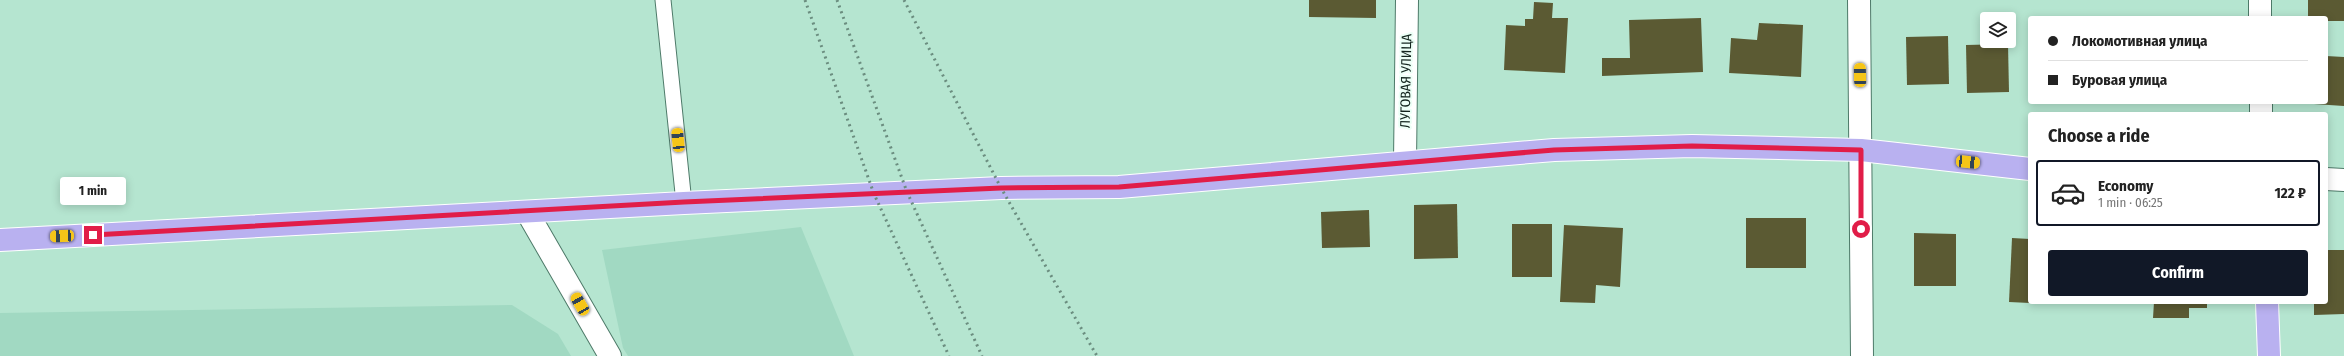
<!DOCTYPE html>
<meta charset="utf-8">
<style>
body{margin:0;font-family:"Fira Sans Condensed",sans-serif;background:#f6f6f6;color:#222;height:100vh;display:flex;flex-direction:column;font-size:15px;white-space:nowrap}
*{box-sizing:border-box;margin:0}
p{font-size:13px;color:#767676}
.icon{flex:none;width:22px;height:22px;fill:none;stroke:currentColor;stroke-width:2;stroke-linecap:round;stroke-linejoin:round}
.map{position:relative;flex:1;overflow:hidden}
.side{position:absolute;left:2028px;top:112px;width:300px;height:192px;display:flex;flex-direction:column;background:#fff;border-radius:4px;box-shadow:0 2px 10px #0003}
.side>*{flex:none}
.top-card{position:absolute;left:2028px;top:16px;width:300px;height:88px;border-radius:4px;box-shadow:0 2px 10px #0003;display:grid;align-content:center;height:88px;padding:0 20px;background:#fff}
.tools{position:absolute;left:1980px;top:12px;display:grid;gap:8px}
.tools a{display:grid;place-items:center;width:36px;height:36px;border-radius:4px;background:#fff;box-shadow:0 2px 10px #0003;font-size:20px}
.end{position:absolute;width:18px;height:18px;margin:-9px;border:5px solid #e11d48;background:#fff;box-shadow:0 0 0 2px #fff}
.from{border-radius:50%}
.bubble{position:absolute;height:28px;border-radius:4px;background:#fff;box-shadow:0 2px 10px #0003;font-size:13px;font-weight:700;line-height:28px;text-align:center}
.car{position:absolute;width:12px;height:24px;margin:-12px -6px;border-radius:5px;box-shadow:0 0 3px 1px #0007;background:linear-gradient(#f5c518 24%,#345 0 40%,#f5c518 0 76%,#345 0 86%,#f5c518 0)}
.top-card b{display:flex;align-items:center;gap:14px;height:38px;font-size:15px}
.top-card b+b{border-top:1px solid #e0e0e0}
.top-card i{width:10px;height:10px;background:#222}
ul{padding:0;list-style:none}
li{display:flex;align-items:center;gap:12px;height:66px;margin:0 8px 6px;padding:0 12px;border:2px solid #e0e0e0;border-radius:4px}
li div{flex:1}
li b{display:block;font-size:15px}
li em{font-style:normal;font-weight:700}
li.on{border-color:#111827}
li>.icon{width:36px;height:36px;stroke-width:1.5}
h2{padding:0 20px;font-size:18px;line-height:48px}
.action{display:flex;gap:8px;margin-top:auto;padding:8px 20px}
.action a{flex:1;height:46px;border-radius:4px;background:#111827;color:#fff;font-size:16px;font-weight:700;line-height:46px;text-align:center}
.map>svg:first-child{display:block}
.built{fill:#a1d9c2}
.building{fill:#5b5a33}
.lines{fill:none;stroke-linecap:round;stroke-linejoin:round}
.lane-casing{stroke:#4e7a69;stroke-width:17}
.street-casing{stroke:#4e7a69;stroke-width:24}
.secondary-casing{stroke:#4e7a69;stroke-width:24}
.primary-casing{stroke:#fff;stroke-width:24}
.lane{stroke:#fff;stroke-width:15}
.street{stroke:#fff;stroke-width:22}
.secondary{stroke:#fff;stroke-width:22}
.primary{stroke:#b9b1f0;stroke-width:22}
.rail{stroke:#6b8d7f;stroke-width:3;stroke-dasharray:2 4;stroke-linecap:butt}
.route{stroke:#e11d48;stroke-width:5}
.labels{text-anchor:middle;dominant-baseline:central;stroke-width:4;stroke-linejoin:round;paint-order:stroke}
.street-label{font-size:14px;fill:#12241d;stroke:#ecfff6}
</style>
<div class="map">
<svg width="2344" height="356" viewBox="0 0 2344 356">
<rect width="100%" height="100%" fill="#b5e5d0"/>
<!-- built -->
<g class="built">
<path d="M801,227L854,356H628L623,348L602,250Z"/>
<path d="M512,305L558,334L571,356H0V313Z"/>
</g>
<!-- building -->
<g class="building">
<path d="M1309,0H1376V18L1309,17Z"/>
<path d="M2308,0H2344V21H2326V18H2308Z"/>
<path d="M1534,2L1553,3L1552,18H1568L1565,73L1504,70L1506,25L1525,26V19H1533Z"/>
<path d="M1701,18L1703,72L1602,76V58H1630L1629,20Z"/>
<path d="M1759,23L1803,25L1801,77L1729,73L1731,38L1757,40Z"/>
<path d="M1948,36L1949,84L1907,85L1906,37Z"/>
<path d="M2008,44L2009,92L1967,93L1966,45Z"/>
<path d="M2326,56L2344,57V106L2314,104V102H2326Z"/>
<path d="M1457,204L1458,258L1414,259V205Z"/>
<path d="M1369,210L1370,247L1322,248L1321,212Z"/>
<rect x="1746" y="218" width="60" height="50"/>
<rect x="1512" y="224" width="40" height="53"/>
<path d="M1564,225L1623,228L1620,287L1596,285L1595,303L1560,302Z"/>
<path d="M1914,233L1956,234V286H1914Z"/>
<path d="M2012,238L2030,239V303L2009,302Z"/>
<path d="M2326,250H2344V314L2314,315V302H2326Z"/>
<path d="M2154,302H2207V308H2189V318H2153Z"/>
</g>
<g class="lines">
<defs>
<path id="lane" d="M663,0L684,203"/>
<g id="street">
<path d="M1859,0L1862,356"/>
<path d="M2260,0V18"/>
<path d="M2261,102V114"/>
<path d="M1405,161L1407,0"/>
<path d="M527,212L610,356"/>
</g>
<path id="secondary" d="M2326,179L2344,180"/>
<g id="primary">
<path d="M0,240L684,203L1001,188L1119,187L1554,150L1692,146L1861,150L2030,169"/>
<path d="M2267,302L2269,356"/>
</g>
</defs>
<!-- lane casing -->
<use href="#lane" class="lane-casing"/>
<!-- street casing -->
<use href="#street" class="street-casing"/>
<!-- secondary casing -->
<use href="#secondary" class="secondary-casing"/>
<!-- primary casing -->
<use href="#primary" class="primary-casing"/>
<!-- lane -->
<use href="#lane" class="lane"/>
<!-- street -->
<use href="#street" class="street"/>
<!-- secondary -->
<use href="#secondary" class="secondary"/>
<!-- primary -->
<use href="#primary" class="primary"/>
<!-- rail -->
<g class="rail">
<path d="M805,0L874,194L949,356"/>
<path d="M837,0L907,192L982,356"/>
<path d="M904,0L1001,188L1097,356"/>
</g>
</g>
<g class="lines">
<!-- route -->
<path class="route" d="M93,235L684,202L1001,188L1119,187L1554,150L1692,146L1861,150V229"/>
</g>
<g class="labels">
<!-- street labels -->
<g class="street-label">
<text transform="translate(1406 81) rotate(-89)">ЛУГОВАЯ УЛИЦА</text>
</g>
</g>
</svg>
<div class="tools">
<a><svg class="icon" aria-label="layers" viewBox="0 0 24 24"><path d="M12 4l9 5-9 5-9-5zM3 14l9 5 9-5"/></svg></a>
</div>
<i class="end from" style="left:1861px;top:229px"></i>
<i class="end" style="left:93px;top:235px"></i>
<div class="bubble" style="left:60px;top:177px;width:66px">1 min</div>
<i class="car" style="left:1860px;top:75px;rotate:359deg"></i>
<i class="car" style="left:678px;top:140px;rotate:354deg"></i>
<i class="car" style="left:1968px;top:162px;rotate:96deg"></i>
<i class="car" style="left:62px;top:236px;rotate:267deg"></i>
<i class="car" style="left:580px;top:304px;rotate:330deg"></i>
<div class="top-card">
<b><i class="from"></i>Локомотивная улица</b>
<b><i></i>Буровая улица</b>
</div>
<section class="side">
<h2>Choose a ride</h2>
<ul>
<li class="on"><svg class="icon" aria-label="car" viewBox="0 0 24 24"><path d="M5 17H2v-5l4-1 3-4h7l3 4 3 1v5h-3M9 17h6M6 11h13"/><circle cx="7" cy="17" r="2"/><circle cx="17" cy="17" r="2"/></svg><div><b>Economy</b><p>1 min · 06:25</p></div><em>122 ₽</em></li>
</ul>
<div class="action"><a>Confirm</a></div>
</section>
</div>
